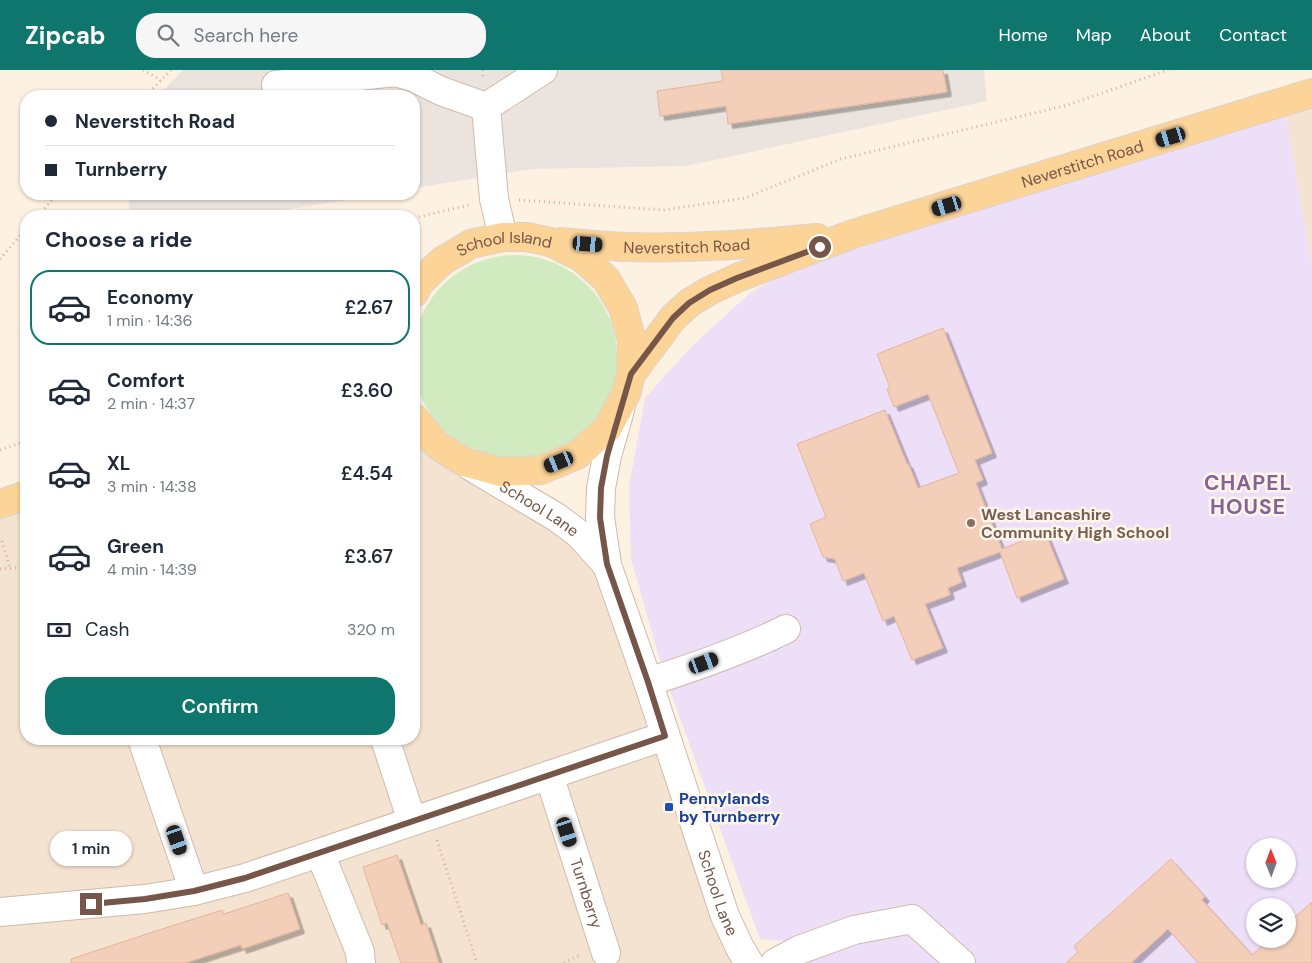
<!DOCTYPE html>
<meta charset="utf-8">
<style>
body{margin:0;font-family:"DM Sans",sans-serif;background:#f6f6f7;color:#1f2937;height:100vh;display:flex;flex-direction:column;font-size:19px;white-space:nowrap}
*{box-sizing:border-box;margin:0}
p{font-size:16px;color:#747a83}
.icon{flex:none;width:28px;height:28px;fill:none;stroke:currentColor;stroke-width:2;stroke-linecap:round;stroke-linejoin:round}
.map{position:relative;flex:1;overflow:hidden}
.side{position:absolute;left:20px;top:140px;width:400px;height:535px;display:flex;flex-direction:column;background:#fff;border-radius:20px;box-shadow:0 1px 4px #0004}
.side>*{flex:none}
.top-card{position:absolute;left:20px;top:20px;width:400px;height:110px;border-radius:20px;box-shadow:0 1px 4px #0004;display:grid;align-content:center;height:110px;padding:0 25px;background:#fff}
.needle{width:32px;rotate:359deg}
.controls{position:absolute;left:1246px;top:768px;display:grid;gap:10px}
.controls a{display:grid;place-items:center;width:50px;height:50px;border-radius:50%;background:#fff;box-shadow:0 1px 4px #0004;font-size:25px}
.end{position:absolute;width:22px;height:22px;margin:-11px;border:6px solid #755648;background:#fff;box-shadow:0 0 0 2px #fff}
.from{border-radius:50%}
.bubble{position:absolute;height:35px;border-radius:18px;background:#fff;box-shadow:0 1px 4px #0004;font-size:16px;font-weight:600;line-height:35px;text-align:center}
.car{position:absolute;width:15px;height:30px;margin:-15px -8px;border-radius:6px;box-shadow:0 0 4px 1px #0007;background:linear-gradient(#222 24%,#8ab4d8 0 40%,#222 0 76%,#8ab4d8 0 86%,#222 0)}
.top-card b{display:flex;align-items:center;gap:18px;height:48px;font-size:19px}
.top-card b+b{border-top:1px solid #e0e1e3}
.top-card i{width:12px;height:12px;background:#1f2937}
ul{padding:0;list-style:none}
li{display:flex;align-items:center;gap:15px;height:75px;margin:0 10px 8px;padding:0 15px;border:2px solid transparent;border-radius:20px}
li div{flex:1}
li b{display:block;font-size:19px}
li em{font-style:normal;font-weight:600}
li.current{border-color:#0f766e}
li>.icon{width:45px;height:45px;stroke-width:1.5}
h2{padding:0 25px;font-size:22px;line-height:60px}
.pay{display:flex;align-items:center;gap:12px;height:55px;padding:0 25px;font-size:19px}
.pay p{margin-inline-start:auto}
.button{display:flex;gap:10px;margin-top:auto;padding:10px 25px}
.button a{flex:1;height:58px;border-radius:20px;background:#0f766e;color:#fff;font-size:20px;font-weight:600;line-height:58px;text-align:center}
header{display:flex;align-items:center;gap:30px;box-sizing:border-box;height:70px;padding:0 25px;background:#0f766e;color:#fff}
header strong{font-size:24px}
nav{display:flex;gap:28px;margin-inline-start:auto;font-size:18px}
.search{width:350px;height:45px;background:#f6f6f7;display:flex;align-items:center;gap:12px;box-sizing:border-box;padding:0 18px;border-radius:20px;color:#747a83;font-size:19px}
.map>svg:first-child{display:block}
.residential{fill:#f4e3d0}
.industrial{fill:#ebe3dd}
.education{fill:#eedff9;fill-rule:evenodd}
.green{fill:#d2eac0}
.building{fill:#f3ceb9;stroke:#e6b499;filter:url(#shadow)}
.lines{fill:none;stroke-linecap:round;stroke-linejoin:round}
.minor-casing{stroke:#d0baab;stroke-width:30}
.major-casing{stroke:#dbd3cf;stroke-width:30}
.path{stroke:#d7b19c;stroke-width:3;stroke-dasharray:1 4;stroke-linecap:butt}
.minor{stroke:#fff;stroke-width:28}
.major{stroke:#fdd498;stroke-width:28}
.route{stroke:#755648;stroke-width:6}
.education-dot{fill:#8d6e63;stroke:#fff5e8;stroke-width:2}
.transit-dot{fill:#1a4fb4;stroke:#fff5e8;stroke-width:2}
.labels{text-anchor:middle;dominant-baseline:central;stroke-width:5;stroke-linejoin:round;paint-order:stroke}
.street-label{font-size:16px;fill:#755648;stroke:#fff5e8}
.education-label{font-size:16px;font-weight:bold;fill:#785e54;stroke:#fff5e8;text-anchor:start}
.transit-label{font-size:16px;font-weight:bold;fill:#164399;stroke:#fff5e8;text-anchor:start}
.district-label{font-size:21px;font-weight:bold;letter-spacing:1px;fill:#856398;stroke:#fff5e8}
</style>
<header>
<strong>Zipcab</strong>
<div class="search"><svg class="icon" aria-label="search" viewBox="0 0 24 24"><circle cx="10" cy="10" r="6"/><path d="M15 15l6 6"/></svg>Search here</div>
<nav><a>Home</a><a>Map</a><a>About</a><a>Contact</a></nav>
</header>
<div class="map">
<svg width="1312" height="893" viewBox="0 0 1312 893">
<defs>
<filter id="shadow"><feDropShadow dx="4.5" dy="4.5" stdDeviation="0" flood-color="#0004"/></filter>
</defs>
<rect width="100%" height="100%" fill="#fdf1e2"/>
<!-- residential -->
<g class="residential">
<path d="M1312,23V196L1283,32Z"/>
<path d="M414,369L607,495L749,893H0V436L26,427V669H414Z"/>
</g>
<!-- industrial -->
<g class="industrial">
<path d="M183,0H984L987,31L686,96L532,99L414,118V26H158Z"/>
<path d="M128,124H382L246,146H130Z"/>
</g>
<!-- education -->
<path class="education" d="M1283,32L1312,196V893H789L793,872L760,869L663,601L631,489L629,417L645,328L692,276L750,223L853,164ZM1255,776H1288V809H1255ZM1255,836H1288V869H1255Z"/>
<!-- green -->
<circle class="green" cx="515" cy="287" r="102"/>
<!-- building -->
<g class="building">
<path d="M721,0H943L947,22L728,54L726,36L660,46L657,21L723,11Z"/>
<path d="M943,258L992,383L975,390L983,410L976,413L1002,479L1045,462L1064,509L1017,528L1000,482L957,498L962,512L948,518L950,525L925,534L943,578L912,590L894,546L883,551L864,503L843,511L835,489L823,487L810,454L826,447L797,374L885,340L907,394L908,393L918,418L959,403L928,324L894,337L887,319L890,318L877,284Z"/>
<path d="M397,785L421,855L426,853L439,893H401L387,853L382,855L363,797Z"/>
<path d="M1171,789L1205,827L1202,830L1252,885L1270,869H1288V853L1312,832V893H1198L1168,859L1131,893H1066L1078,882L1074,876Z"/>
<path d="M288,823L300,859L242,879L241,875L185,893H71V889L159,860L222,840L224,844Z"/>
</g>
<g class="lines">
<defs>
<g id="minor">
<path d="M276,15L395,2L413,7L441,21L486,37"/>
<path d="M486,37L494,129L503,167"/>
<path d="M486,37L543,0"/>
<path id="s1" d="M620,340L607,386L601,418L600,447L607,495L648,612L725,846L740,878L749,893"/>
<path id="s2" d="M472,397L556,447L579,464L607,495"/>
<path d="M648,612C695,597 742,581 786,559"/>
<path d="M142,669L194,821"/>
<path d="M385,669L412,751"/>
<path id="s3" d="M549,705L606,883"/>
<path d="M320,783L360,882L361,893"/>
<path d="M0,842L145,829L194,821L245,808L665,666"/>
<path d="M775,893L799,880L854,860L912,849L961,893"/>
</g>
<g id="major">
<path id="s4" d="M561,172C582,174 604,176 626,177C690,179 753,174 817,168"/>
<path id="s5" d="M414,223L419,213L442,191L471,174L503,167H527L550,172L581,187L606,209L623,238L632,271L631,304L626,324L607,359L577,385L541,400L501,402L464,392L437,375L414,348"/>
<path id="s6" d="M631,304L673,248L689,233L711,220L737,208L853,164L1312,23"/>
<path d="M0,434L26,425"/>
</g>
</defs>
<!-- minor casing -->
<use href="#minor" class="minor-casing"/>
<!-- major casing -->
<use href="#major" class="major-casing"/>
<!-- path -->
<g class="path">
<path d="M143,0L161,10"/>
<path d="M483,0V9"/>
<path d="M146,26L171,0"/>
<path d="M519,130L663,140L745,128L841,89L1068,35L1168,0"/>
<path d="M38,146L57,124"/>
<path d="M414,148L469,135"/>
<path d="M0,189L26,159"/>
<path d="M0,380L26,371"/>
<path d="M2,471L10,498"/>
<path d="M0,499L26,497"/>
<path d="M437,770L477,893"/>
<path d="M564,893L580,885"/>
</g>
<!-- minor -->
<use href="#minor" class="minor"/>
<!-- major -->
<use href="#major" class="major"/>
</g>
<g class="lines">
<!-- route -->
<path class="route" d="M91,834L145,829L194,821L245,808L665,666L648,612L607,494L600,448L601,418L607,386L631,304L673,248L689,233L710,220L737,208L820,177"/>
</g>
<!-- markers -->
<circle class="education-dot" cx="971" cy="453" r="5"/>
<rect class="transit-dot" x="664" y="732" width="10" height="10" rx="2.5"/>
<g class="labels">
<!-- street labels -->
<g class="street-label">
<text stroke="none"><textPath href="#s6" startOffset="510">Neverstitch Road</textPath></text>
<text stroke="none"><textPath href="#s4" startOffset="126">Neverstitch Road</textPath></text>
<text stroke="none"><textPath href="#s5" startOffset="110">School Island</textPath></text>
<text stroke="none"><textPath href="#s2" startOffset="79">School Lane</textPath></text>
<text stroke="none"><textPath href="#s3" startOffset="124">Turnberry</textPath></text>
<text stroke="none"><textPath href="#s1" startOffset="504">School Lane</textPath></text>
</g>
<!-- education labels -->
<g class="education-label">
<text x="981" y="444">West Lancashire<tspan x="981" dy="18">Community High School</tspan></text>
</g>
<!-- transit labels -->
<g class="transit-label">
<text x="679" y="728">Pennylands<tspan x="679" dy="18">by Turnberry</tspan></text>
</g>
<!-- district labels -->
<g class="district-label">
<text x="1248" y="413">CHAPEL<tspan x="1248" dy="24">HOUSE</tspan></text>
</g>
</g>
</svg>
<div class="controls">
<a><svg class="needle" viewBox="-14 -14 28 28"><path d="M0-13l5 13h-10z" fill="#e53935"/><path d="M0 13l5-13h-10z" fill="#747a83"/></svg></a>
<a><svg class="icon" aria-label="layers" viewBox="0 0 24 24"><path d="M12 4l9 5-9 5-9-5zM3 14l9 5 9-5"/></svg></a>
</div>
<i class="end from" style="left:820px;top:177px"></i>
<i class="end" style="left:91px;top:834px"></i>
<div class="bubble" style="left:50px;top:761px;width:82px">1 min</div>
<i class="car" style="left:1171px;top:67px;rotate:253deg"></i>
<i class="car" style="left:947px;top:136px;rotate:253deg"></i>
<i class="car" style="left:588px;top:174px;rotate:94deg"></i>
<i class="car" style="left:559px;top:392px;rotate:248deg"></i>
<i class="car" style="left:704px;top:593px;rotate:69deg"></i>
<i class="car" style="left:567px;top:762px;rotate:162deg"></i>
<i class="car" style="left:177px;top:770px;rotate:161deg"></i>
<div class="top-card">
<b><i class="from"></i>Neverstitch Road</b>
<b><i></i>Turnberry</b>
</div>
<section class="side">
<h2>Choose a ride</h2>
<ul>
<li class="current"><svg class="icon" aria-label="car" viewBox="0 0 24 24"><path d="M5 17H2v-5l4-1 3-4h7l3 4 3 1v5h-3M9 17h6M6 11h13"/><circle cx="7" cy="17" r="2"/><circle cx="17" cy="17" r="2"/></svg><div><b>Economy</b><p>1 min · 14:36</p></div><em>£2.67</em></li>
<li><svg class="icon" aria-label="car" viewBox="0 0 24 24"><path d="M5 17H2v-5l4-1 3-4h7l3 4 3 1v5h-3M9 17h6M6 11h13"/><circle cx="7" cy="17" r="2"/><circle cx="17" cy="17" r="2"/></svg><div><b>Comfort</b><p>2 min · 14:37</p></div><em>£3.60</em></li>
<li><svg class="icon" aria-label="car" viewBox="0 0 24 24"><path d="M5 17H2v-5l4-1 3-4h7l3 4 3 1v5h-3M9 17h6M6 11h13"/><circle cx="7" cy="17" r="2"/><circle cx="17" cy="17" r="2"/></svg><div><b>XL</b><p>3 min · 14:38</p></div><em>£4.54</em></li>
<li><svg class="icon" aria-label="car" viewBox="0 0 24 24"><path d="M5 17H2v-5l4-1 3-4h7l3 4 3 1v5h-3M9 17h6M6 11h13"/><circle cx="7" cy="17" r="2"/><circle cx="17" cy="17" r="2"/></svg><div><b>Green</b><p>4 min · 14:39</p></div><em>£3.67</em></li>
</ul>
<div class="pay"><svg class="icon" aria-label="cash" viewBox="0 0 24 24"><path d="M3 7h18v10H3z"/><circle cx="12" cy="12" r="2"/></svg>Cash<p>320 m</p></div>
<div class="button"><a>Confirm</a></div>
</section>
</div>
